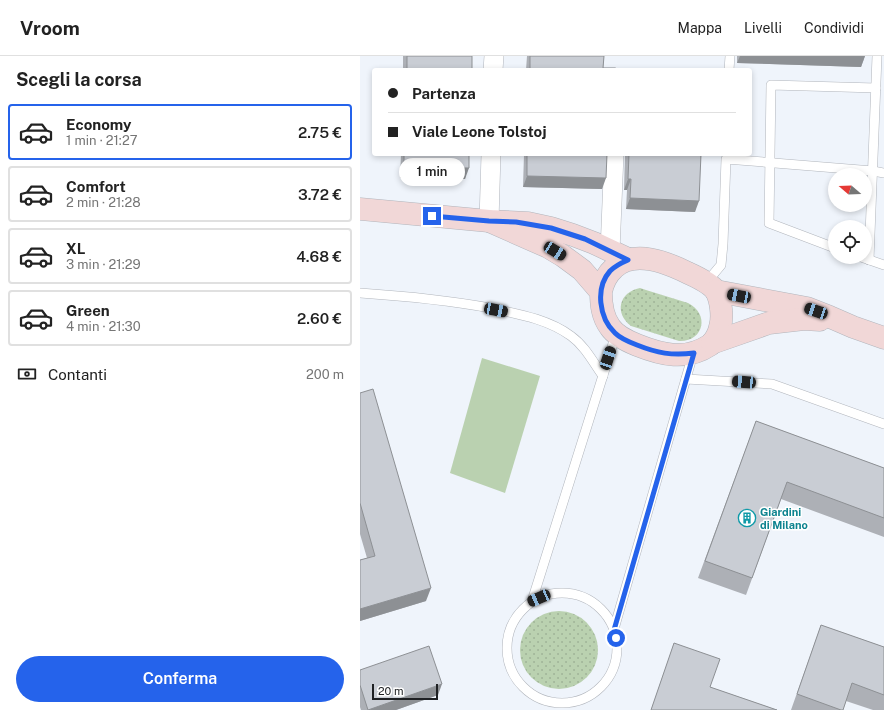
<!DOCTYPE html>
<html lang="it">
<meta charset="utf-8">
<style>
body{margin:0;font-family:"Public Sans",sans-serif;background:#f2f2f2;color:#222;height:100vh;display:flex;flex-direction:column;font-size:15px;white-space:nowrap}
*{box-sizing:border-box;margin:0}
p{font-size:13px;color:#767676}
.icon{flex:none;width:22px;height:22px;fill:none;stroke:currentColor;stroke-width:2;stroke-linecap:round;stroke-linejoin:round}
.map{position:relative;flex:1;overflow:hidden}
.drawer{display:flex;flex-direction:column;background:#fff;width:360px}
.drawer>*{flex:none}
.hud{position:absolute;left:12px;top:12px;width:380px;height:88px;border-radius:4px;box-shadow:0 2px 6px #0003;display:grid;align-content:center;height:88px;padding:0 16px;background:#fff}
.needle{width:26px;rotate:289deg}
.tools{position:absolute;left:468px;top:112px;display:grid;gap:8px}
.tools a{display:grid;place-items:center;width:44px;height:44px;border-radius:50%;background:#fff;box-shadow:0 2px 6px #0003;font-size:20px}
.scale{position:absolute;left:12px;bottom:10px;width:66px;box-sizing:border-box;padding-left:4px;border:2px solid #1e2023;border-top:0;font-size:11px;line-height:14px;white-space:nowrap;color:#1e2023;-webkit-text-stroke:3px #fff;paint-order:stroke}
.end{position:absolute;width:18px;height:18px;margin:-9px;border:5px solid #2563eb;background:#fff;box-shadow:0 0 0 2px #fff}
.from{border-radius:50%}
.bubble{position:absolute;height:28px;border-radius:14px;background:#fff;box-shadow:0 2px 6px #0003;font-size:13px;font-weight:600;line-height:28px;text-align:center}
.car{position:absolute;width:12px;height:24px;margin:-12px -6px;border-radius:5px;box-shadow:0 0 3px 1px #0007;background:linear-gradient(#222 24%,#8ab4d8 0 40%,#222 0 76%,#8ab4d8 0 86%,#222 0)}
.hud b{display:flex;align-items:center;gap:14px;height:38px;font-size:15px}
.hud b+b{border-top:1px solid #e0e0e0}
.hud i{width:10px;height:10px;background:#222}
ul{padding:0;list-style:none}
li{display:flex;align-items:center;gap:12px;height:56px;margin:0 8px 6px;padding:0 8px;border:2px solid #e0e0e0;border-radius:4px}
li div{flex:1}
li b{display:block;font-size:15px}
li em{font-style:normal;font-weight:600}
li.current{border-color:#2563eb}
li>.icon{width:36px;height:36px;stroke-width:1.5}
h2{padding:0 16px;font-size:18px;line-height:48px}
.pay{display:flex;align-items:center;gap:10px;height:44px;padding:0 16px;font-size:15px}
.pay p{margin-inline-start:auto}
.action{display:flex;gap:8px;margin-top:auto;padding:8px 16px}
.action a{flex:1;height:46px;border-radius:24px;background:#2563eb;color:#fff;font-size:16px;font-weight:600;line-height:46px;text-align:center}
header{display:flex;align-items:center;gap:24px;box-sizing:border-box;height:56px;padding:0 20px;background:#fff;border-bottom:1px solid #e0e0e0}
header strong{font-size:19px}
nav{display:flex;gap:22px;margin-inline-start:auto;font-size:14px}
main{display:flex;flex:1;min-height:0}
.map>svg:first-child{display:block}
.grass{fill:url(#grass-dots)}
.garden{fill:#bad1b0}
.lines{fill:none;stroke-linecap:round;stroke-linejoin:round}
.lane-casing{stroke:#b1b5bc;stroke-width:10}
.street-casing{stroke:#b1b5bc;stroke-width:20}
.secondary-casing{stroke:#b1b5bc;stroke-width:23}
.lane{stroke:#fff;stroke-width:9}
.street{stroke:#fff;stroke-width:19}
.secondary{stroke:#f1d7d7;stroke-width:22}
.wall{fill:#adb0b6}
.shaded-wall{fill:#8d9094}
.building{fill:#c9cdd4;stroke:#8d9094}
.route{stroke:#2563eb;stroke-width:5}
.labels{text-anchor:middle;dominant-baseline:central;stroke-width:3;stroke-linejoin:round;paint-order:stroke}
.culture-label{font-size:11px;font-weight:bold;fill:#0d838f;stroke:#fff;text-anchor:start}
</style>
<header>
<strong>Vroom</strong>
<nav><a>Mappa</a><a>Livelli</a><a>Condividi</a></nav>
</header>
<main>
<section class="drawer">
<h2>Scegli la corsa</h2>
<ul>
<li class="current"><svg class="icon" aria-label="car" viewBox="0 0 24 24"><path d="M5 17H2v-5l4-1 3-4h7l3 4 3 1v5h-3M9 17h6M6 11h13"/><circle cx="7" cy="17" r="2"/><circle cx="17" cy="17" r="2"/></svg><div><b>Economy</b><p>1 min · 21:27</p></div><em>2.75 €</em></li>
<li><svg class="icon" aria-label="car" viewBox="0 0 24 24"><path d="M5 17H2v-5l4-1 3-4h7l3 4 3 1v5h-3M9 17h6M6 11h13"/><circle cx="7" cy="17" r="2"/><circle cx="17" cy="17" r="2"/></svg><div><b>Comfort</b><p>2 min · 21:28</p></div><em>3.72 €</em></li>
<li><svg class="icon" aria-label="car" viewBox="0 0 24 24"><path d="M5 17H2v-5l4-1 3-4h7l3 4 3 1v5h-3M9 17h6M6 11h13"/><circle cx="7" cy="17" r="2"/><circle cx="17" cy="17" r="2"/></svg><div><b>XL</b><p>3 min · 21:29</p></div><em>4.68 €</em></li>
<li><svg class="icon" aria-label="car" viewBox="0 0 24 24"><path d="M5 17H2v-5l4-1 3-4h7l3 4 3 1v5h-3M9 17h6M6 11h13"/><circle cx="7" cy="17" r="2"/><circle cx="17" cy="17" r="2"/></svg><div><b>Green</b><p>4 min · 21:30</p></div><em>2.60 €</em></li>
</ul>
<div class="pay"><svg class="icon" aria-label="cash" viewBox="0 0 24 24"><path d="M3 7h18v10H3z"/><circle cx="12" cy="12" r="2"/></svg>Contanti<p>200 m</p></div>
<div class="action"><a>Conferma</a></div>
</section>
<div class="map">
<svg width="524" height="654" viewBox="0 0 524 654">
<defs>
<pattern id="grass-dots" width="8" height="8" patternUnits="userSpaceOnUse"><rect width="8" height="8" fill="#bad1b0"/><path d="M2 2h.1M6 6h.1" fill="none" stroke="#9fb397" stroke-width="1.8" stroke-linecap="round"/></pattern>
</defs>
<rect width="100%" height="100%" fill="#eff4fb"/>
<!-- grass -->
<g class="grass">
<path d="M280,232L286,234L328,247C350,258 344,286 319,285L271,270C254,257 259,236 280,232Z"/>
<circle cx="199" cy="594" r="39"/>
</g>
<!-- garden -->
<path class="garden" d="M122,302L180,320L145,437L90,417Z"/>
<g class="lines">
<defs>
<g id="lane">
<path d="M369,14L370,0"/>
<path d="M475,192L409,167L411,29L516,32"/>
<path d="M501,201L524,209"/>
<path d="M509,204L517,0"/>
<path d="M346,227L361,209L363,188L366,103L513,115L524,117"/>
<path d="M0,237C44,240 87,244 130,252C158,258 188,263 211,280C225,290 233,306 243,320"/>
<path d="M326,323L412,328L524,368"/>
<circle cx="202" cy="592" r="55"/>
<path d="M172,545L256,278"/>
<path d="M254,573L333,298"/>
</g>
<g id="street">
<path d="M133,14L134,0"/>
<path d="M129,165L131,98"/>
<path d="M250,195L254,98"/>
</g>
<g id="secondary">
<path d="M0,153L129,165L168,167L191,172L213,179L234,187L268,203"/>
<path d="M129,165L188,191L203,200L222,214L241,236C241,248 242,260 250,271C256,280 267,285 277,289C302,299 326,305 350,289C355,285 359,277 360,271C363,261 361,244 356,235C350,227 337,221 328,217C306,206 274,193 254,212C246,219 243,226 241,236"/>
<path d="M356,235L447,252L470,261L493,271L524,282"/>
<path d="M352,287L409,267L444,263L460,264"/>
</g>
</defs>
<!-- lane casing -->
<use href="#lane" class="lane-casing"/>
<!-- street casing -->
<use href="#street" class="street-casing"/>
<!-- secondary casing -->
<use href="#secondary" class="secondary-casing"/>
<!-- lane -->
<use href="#lane" class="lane"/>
<!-- street -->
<use href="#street" class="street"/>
<!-- secondary -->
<use href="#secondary" class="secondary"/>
</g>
<!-- wall -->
<g class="wall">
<rect x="43" y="0" width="69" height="14"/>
<path d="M167,0H244L243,12L261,14H307H166Z"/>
<path d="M377,0H505L501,11L377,7Z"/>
<path d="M41,98H109L105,123L40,122Z"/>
<path d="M164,98H247L242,133L163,131Z"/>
<path d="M265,98H341L335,156L266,153L267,134H264Z"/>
<path d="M0,337L66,545L0,565V504L7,502L0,478Z"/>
<path d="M396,365L524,412V481L421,443L386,539L338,522Z"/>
<path d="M461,569L524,591V654H513L486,645L483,654H431Z"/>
<path d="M314,587L350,631L417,654H291Z"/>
<path d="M0,614L78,639L36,654H1L0,651Z"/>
</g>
<!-- shaded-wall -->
<g class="shaded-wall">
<path d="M380,0H505L501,11L377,7Z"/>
<path d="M44,111L109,112L105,123L40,122Z"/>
<path d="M167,120L246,122L242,133L163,131Z"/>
<path d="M268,123H271L267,134H264Z"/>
<path d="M270,142L339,145L335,156L266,153Z"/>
<path d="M71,532L66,545L0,565V553Z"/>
<path d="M82,628L78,639L36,654H8Z"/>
</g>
<!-- building -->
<g class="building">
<rect x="47" y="0" width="65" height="14"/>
<path d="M170,0H244L243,12H255L261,14L266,13L307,14H170Z"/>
<path d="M44,98H109V112L44,111Z"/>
<path d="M167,98H247L246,122L167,120Z"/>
<path d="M269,98H341L339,145L270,142L271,123H268Z"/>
<path d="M13,333L71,532L0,553V504L15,500L0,447V337Z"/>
<path d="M396,365L524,412V462L427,426L392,522L345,505Z"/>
<path d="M461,569L524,591V639L492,627L483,654H481L437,638Z"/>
<path d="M314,587L360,603L350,631L417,654H291Z"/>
<path d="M69,590L82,628L8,654L0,629V614Z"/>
</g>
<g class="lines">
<!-- route -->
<path class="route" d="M72,160L129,165L156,166L191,172L225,183L268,204C261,207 255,210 250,215C235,232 239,262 255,277C261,283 269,286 277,289C297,297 312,300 334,297L254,574L256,582"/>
</g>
<!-- icons -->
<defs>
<symbol id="building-ring" viewBox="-11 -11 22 22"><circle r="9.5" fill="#fff" stroke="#0f9aa8" stroke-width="1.5"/><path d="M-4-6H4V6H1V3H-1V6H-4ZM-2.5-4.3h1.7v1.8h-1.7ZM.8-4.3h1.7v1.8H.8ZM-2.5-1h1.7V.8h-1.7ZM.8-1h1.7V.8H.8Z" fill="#0f9aa8"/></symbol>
</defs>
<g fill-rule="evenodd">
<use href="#building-ring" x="377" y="452" width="20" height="20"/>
</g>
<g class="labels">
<!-- culture labels -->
<g class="culture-label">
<text x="400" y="456">Giardini<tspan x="400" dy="13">di Milano</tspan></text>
</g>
</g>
</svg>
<div class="tools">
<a><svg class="needle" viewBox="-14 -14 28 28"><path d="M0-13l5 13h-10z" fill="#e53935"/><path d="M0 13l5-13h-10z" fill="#767676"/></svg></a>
<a><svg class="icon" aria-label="locate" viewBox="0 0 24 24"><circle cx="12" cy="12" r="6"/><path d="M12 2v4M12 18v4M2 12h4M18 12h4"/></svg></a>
</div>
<div class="scale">20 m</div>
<i class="end from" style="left:256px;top:582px"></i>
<i class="end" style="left:72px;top:160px"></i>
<div class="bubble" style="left:39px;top:102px;width:66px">1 min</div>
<i class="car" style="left:195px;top:195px;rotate:122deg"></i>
<i class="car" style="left:379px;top:240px;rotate:281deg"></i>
<i class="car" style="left:136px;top:254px;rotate:101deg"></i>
<i class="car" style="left:456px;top:255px;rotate:289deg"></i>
<i class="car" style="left:248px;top:302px;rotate:18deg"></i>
<i class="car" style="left:384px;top:326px;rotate:274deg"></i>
<i class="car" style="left:179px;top:542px;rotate:247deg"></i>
<div class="hud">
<b><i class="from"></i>Partenza</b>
<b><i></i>Viale Leone Tolstoj</b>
</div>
</div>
</main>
